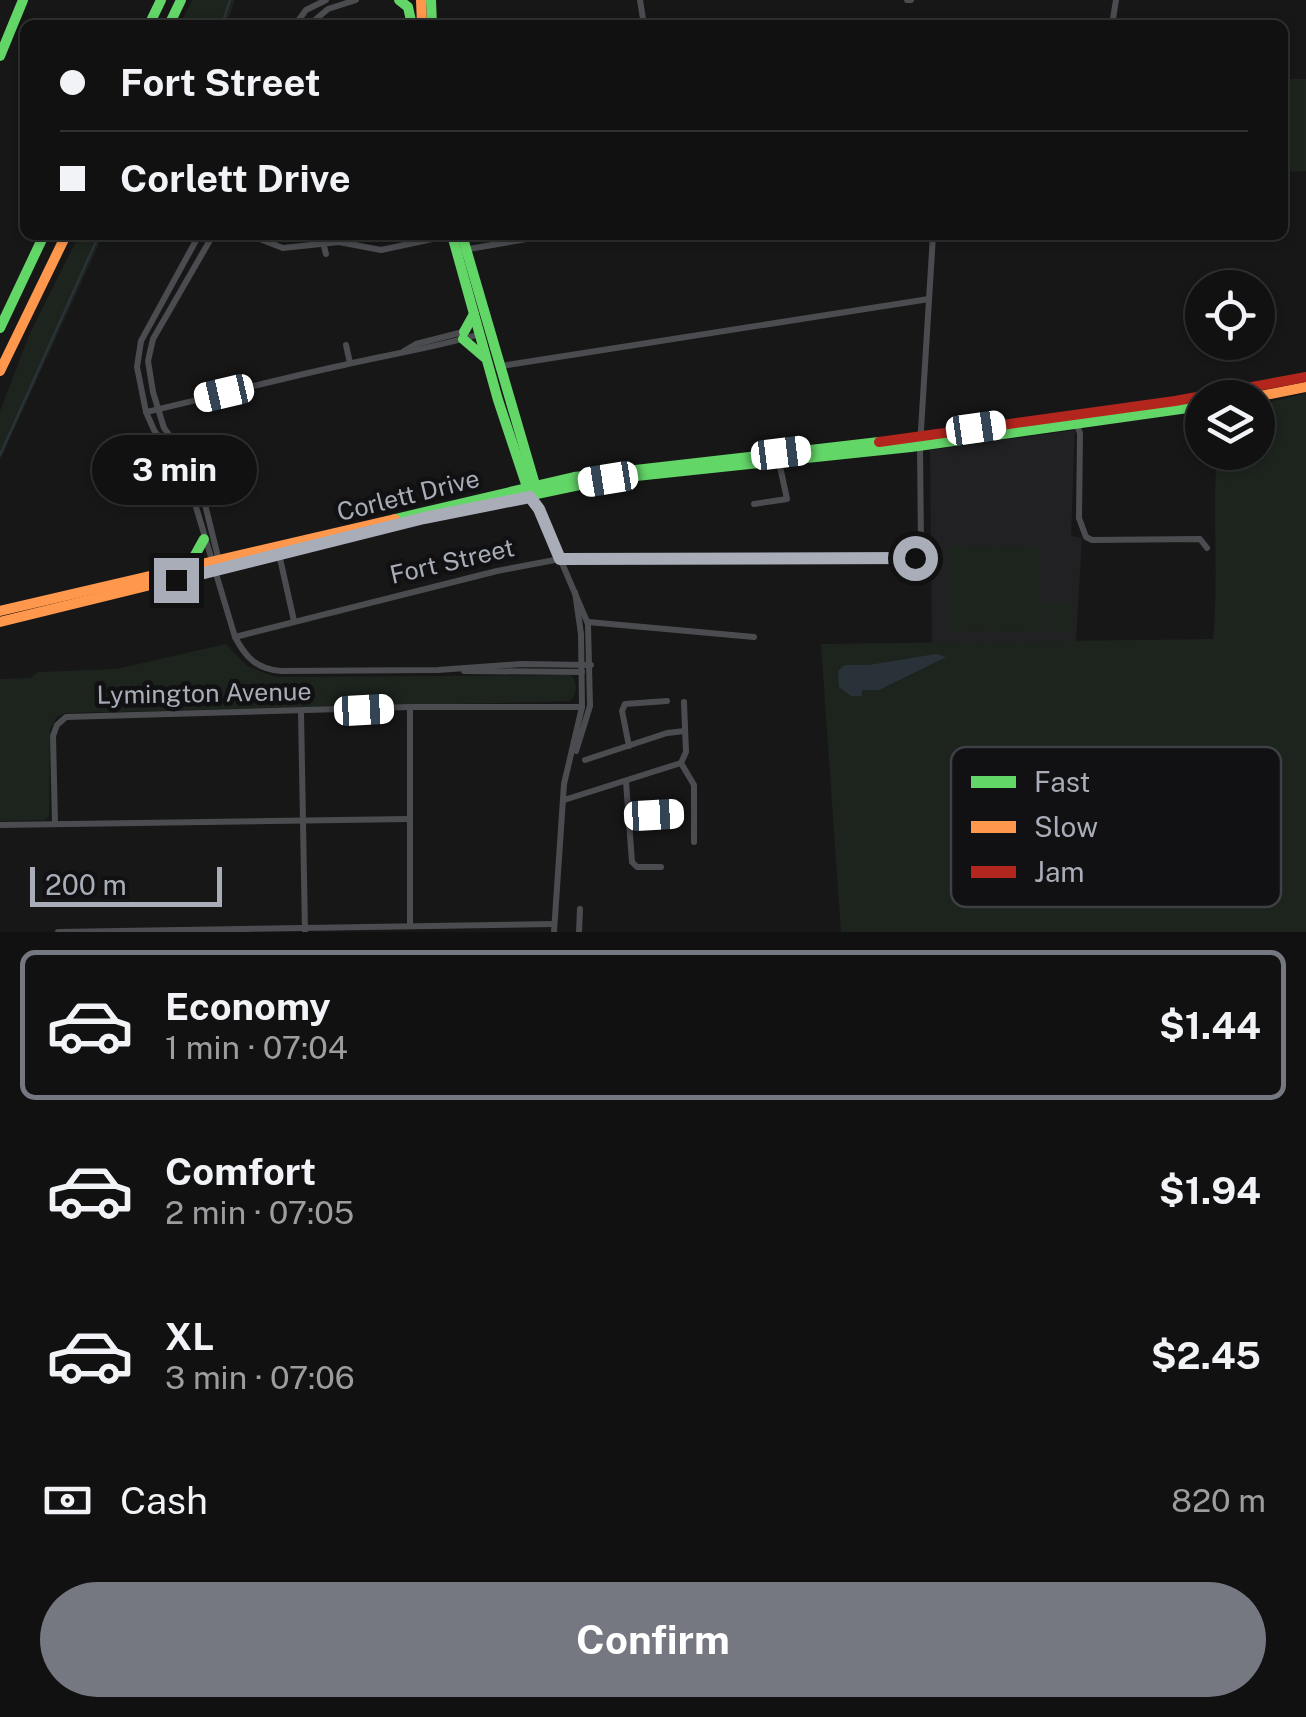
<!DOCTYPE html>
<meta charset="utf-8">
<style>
body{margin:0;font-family:"Public Sans",sans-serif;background:#1e1f1f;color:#f1f3f6;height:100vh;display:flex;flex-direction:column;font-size:38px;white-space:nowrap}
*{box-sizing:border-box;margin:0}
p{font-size:32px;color:#9c9d9f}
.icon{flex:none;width:55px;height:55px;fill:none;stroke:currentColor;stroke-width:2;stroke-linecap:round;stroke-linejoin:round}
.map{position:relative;height:932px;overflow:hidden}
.sheet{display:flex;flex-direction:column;background:#111;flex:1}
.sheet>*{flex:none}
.guide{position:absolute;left:20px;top:20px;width:1268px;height:220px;border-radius:15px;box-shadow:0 2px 8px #0004,0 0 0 2px #303131;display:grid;align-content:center;height:220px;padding:0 40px;background:#111}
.tools{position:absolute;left:1185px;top:270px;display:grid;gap:20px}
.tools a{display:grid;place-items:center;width:90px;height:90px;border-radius:50%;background:#111;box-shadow:0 2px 8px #0004,0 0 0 2px #303131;font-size:50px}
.scale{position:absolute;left:30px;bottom:25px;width:192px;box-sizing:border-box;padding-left:10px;border:5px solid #a8adb8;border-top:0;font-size:28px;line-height:35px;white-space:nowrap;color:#a8adb8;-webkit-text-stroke:8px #111113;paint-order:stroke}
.end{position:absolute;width:45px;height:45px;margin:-22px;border:12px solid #a8adb8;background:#111;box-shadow:0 0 0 5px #111}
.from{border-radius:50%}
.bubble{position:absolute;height:70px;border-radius:35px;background:#111;box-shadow:0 2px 8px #0004,0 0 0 2px #303131;font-size:32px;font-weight:700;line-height:70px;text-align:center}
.car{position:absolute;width:30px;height:60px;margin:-30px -15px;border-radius:12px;box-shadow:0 0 8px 2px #0007;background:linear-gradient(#fff 24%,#345 0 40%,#fff 0 76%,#345 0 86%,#fff 0)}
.guide b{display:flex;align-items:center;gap:35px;height:95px;font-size:38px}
.guide b+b{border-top:2px solid #303131}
.guide i{width:25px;height:25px;background:#f1f3f6}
ul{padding:18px 0 0;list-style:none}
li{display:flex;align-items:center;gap:30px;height:150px;margin:0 20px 15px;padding:0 20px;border:5px solid transparent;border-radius:15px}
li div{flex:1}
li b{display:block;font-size:38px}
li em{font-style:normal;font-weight:700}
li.current{border-color:#757880}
li>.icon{width:90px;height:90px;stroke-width:1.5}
.pay{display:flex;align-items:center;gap:25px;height:110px;padding:0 40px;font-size:38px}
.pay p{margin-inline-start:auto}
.cta{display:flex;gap:20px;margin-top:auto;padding:20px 40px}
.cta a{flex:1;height:115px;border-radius:60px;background:#757880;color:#fff;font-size:40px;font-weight:700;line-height:115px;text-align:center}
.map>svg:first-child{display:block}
.built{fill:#212123}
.green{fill:#1d241e}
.water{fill:#2a3239}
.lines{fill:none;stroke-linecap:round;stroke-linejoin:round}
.stream{stroke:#2a3239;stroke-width:2.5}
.street{stroke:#4b4c50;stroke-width:6}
.fast{stroke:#63d668;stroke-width:10}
.slow{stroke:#ff974d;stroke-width:10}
.jam{stroke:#b3261e;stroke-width:10}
.route{stroke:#a8adb8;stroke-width:12}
.labels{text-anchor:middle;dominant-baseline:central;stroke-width:9;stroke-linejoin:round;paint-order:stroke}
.street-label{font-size:25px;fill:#a8adb8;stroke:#111113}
.key{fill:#111113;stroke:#3e4045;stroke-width:2.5}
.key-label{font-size:28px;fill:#a8adb8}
</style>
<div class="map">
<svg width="1306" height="932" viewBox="0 0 1306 932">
<rect width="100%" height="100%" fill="#171717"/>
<!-- built -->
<path class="built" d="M1075,430L1071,536L1082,538L1076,641L932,644L930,450Z"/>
<!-- green -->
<g class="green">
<path d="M192,0H235L226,25H180Z"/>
<path d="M1283,79H1306V171L1283,172Z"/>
<path d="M79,235H103L0,460V411L30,333Z"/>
<path d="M1306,393V932H841L821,644L1213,639C1219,577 1212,515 1217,453L1258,452V405Z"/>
<path d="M948,546L1039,547V632L948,631Z"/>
<path d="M1041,602H1074L1073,633H1041Z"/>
<path d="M226,644L247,666L276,677L571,675C578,682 577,695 570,701L544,702L66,713L57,717L50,729L49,816L46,820L0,821V679L30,678L38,672L116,669Z"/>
</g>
<!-- water -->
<path class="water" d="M936,654L946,657L879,690H862V696H851L839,687L838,671L845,665H869Z"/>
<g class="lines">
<!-- stream -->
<g class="stream">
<path d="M222,25L230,0"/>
<path d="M0,455L99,235"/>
</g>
<!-- street -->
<g class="street">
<path d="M640,0L644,25"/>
<path d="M907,0H911"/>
<path d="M295,25L306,10L326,0"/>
<path d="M309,25L328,9L356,0"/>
<path d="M1112,25L1116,0"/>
<path d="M199,235L141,341L137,367L146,412L154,430L187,477L235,637C246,658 257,669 281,671L438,670L521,664L591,665"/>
<path d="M213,235L153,339L148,361L153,392L164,428L197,472L219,561"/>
<path d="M249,235L283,248L339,242L381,250L451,235"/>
<path d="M321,235L326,254"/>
<path d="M463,250L550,235"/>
<path d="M346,345L350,363"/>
<path d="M404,351L416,344L463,332"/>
<path d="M501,366L929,299"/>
<path d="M146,412C212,397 278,379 344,365C390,354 435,348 480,334"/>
<path d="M1075,421L1080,433L1079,518L1086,537L1092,540L1200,539L1207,548"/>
<path d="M530,497L539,509L588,624L590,706L576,751"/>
<path d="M754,504L787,499L779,462"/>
<path d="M279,554L294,621"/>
<path d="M588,622L754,637"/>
<path d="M235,637L497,571L560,559L915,558L921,546L920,446L933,235"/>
<path d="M464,671L582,672"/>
<path d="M301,712L305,931"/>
<path d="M629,746L622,711L625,704L667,701"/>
<path d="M585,760L667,733L685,731"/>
<path d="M681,763L694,785V842"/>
<path d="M626,782L632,862L637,867H661"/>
<path d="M564,800L681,763L686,752L684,702"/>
<path d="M630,816L677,813"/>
<path d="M55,824L53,736L57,725L66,717L410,707H582"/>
<path d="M0,825L410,819"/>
<path d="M410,925V707"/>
<path d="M58,932L554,924"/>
<path d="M554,932L564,784L582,707L581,634L575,592"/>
<path d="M579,932L580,909"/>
</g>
<!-- fast -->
<g class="fast">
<path d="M399,0L408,7L412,25"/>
<path d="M431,0L432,25"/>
<path d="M149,25L161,0"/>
<path d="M169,25L181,0"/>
<path d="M0,56L23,0"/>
<path d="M452,235L498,400L529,493"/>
<path d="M462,235L536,488"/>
<path d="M0,328L44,235"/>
<path d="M464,332L474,314"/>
<path d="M463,339L484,357"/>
<path d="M433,516L608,479L911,447L1202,406"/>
<path d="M395,519L574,477L879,442"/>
<path d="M178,566L194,557L204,539"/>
</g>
<!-- slow -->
<g class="slow">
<path d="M421,0L422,25"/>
<path d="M0,371L66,235"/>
<path d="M1250,398L1306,387"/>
<path d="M0,611L395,519"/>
<path d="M0,622L305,547"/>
</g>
<!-- jam -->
<path class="jam" d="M879,442L1175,401L1306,377"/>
</g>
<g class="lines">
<!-- route -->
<path class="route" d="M176,580L424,518L530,497L539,509L560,559L915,558"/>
</g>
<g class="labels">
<!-- street labels -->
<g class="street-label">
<text transform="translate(408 495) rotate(-14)">Corlett Drive</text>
<text transform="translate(452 561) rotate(-13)">Fort Street</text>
<text transform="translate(204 693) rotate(-1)">Lymington Avenue</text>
</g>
</g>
<!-- legend -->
<rect x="951" y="747" width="330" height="160" rx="15" class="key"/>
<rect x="971" y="776" width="45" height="12" fill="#63d668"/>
<rect x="971" y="821" width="45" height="12" fill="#ff974d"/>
<rect x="971" y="866" width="45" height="12" fill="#b3261e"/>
<g class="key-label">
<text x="1034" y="792">Fast</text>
<text x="1034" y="837">Slow</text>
<text x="1034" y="882">Jam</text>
</g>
</svg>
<div class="tools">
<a><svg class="icon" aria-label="locate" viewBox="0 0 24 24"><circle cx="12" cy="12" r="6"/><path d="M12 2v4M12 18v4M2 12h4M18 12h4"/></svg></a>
<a><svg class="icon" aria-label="layers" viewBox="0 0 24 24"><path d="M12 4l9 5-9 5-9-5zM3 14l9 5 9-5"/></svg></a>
</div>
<div class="scale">200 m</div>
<i class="end from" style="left:915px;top:558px"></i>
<i class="end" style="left:176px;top:580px"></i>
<div class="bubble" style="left:92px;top:435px;width:165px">3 min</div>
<i class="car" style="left:224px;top:393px;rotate:257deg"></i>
<i class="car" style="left:976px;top:428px;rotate:82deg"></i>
<i class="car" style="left:781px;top:453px;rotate:83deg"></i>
<i class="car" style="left:608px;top:479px;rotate:261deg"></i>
<i class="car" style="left:364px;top:710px;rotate:87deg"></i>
<i class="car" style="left:654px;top:815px;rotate:87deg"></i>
<div class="guide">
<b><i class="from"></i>Fort Street</b>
<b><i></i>Corlett Drive</b>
</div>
</div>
<section class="sheet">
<ul>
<li class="current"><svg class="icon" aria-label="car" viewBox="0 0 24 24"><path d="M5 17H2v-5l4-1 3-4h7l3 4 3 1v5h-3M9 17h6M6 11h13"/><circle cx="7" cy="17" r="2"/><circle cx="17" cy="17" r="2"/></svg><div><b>Economy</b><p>1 min · 07:04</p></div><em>$1.44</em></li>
<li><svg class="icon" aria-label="car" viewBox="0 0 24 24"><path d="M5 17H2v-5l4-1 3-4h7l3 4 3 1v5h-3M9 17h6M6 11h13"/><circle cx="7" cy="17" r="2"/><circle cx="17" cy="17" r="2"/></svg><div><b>Comfort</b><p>2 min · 07:05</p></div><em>$1.94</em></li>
<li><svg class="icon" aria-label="car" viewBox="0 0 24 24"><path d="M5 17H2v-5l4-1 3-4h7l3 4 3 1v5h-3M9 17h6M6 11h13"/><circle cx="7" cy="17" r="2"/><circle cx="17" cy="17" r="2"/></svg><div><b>XL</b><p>3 min · 07:06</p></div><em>$2.45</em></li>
</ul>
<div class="pay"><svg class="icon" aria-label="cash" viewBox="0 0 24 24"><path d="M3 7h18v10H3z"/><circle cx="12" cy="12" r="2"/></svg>Cash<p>820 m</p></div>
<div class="cta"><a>Confirm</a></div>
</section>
